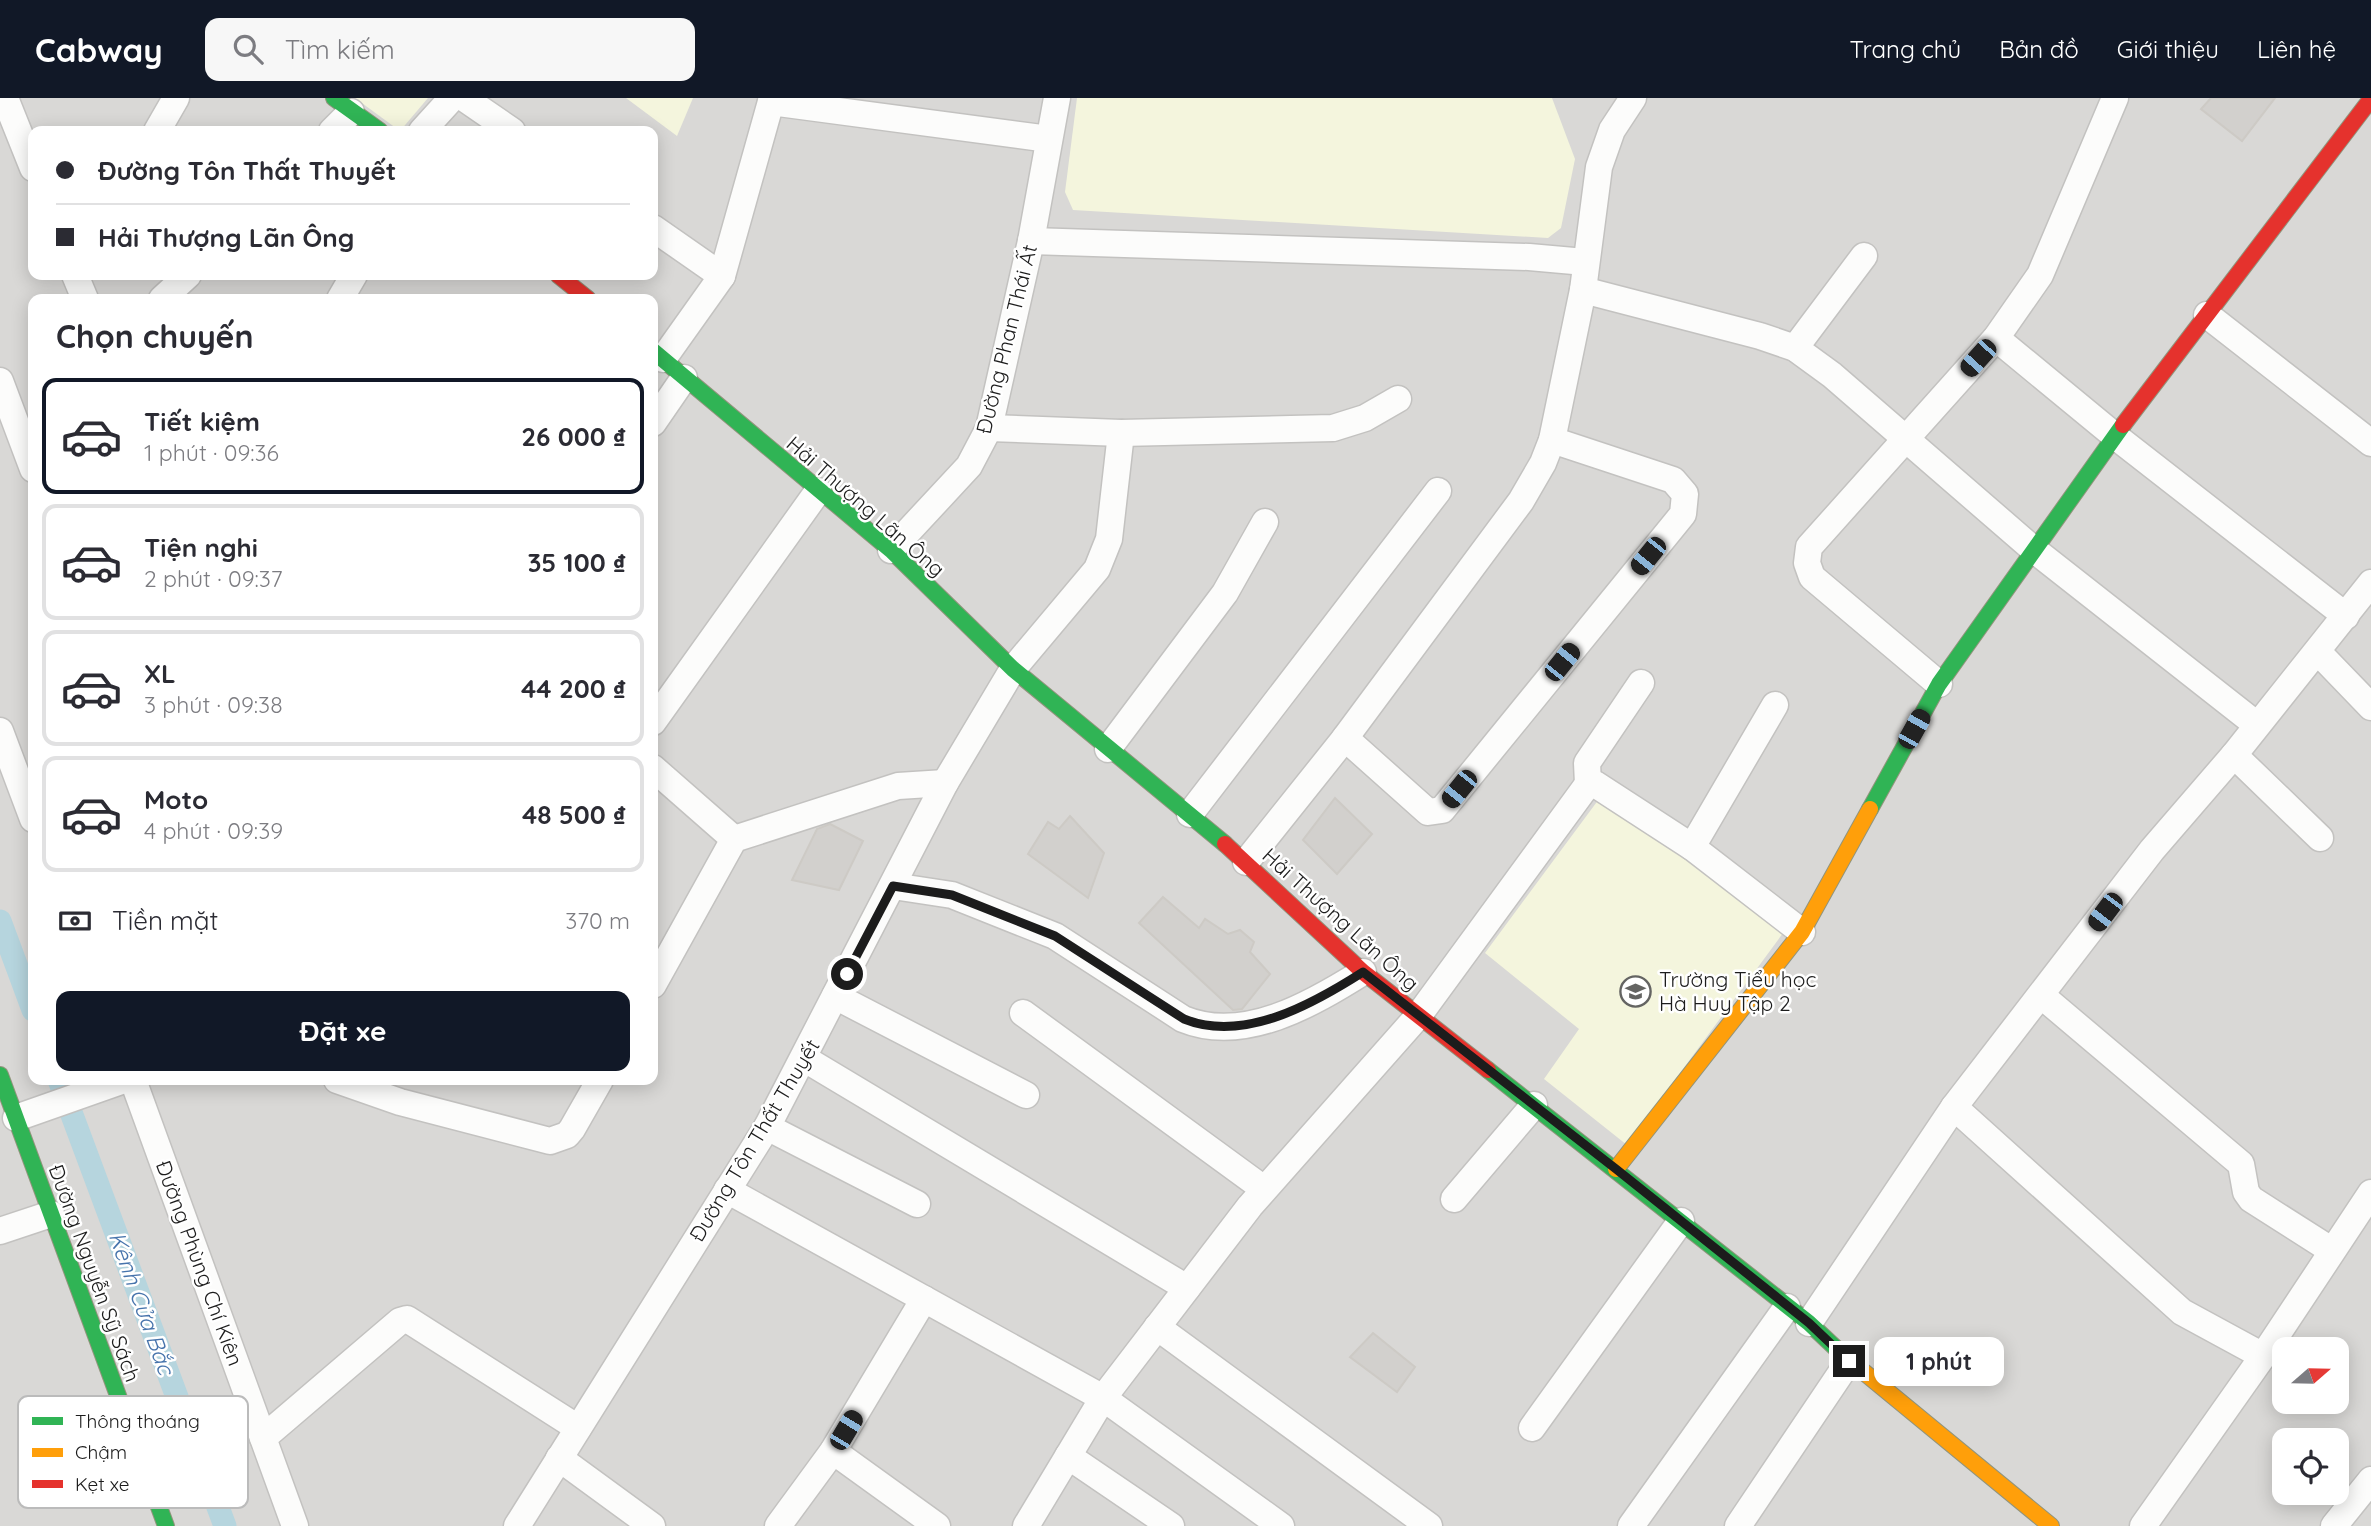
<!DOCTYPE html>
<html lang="vi">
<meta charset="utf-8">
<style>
body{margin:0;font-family:Quicksand,sans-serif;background:#f7f7f7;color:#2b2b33;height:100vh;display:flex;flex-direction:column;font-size:26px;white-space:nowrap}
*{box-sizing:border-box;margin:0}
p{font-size:23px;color:#7c7c81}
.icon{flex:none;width:38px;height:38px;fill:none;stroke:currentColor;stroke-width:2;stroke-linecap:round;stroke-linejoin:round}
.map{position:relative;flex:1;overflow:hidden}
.side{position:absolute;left:28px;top:196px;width:630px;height:791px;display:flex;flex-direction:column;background:#fff;border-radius:14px;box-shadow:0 4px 18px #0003}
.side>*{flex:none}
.guide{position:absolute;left:28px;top:28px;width:630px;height:154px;border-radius:14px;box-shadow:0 4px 18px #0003;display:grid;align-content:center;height:154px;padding:0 28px;background:#fff}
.needle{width:46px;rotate:70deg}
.buttons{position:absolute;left:2272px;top:1239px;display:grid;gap:14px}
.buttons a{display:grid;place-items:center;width:77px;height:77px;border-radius:14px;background:#fff;box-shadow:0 4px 18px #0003;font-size:35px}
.end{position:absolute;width:32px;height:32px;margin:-16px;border:9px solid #1c1c1c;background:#fff;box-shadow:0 0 0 4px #fff}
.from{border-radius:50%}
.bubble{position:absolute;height:49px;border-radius:14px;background:#fff;box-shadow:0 4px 18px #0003;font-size:23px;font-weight:700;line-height:49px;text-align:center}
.car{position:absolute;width:21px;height:42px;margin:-21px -10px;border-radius:9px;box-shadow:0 0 5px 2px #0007;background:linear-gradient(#222 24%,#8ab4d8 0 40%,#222 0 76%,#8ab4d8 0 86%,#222 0)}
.guide b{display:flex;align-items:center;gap:24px;height:66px;font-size:26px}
.guide b+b{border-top:2px solid #e1e1e2}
.guide i{width:18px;height:18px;background:#2b2b33}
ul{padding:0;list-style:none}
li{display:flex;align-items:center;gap:21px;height:116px;margin:0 14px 10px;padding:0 14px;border:4px solid #e1e1e2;border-radius:14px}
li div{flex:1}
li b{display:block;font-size:26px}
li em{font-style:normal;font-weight:700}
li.current{border-color:#111827}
li>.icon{width:63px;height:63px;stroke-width:1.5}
h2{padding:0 28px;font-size:32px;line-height:84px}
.pay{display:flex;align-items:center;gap:18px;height:77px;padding:0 28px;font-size:26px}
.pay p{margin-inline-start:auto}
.cta{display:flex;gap:14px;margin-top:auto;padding:14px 28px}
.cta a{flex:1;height:80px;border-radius:14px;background:#111827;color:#fff;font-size:28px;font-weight:700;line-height:80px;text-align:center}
header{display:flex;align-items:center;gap:42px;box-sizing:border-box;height:98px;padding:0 35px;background:#111827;color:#fff}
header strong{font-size:33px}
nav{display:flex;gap:38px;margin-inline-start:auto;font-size:24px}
.search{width:490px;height:63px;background:#f7f7f7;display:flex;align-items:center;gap:18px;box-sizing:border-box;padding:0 24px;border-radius:14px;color:#7c7c81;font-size:26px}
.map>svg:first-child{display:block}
.residential{fill:#d9d8d6;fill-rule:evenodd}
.education{fill:#f4f5dd}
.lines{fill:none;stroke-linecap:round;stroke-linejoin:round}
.canal{stroke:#b6d5de;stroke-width:23}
.building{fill:#d2d0cd;stroke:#cdcac5;stroke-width:2}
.street-casing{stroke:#c3c2c0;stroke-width:29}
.fast-casing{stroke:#91947c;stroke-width:18}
.slow-casing{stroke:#91947c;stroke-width:18}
.jam-casing{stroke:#91947c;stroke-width:18}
.street{stroke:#fcfcfb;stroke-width:26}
.fast{stroke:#30b455;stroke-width:16}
.slow{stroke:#ff9f0a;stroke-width:16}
.jam{stroke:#e5322d;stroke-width:16}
.route{stroke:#1c1c1c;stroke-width:9}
.labels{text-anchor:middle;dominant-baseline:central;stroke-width:5;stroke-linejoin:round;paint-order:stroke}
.street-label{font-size:21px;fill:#1c1c1c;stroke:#fff}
.poi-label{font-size:21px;fill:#1c1c1c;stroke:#fff;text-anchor:start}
.water-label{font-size:23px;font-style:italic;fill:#4774ac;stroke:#fff}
.key{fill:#fff;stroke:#bbb;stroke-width:2}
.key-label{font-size:19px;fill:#1c1c1c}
</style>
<header>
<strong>Cabway</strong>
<div class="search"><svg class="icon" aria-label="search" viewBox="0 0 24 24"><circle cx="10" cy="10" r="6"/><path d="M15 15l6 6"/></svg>Tìm kiếm</div>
<nav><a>Trang chủ</a><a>Bản đồ</a><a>Giới thiệu</a><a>Liên hệ</a></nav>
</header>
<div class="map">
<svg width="2371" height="1428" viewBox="0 0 2371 1428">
<rect width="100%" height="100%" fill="#eae9e4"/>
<!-- residential -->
<path class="residential" d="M0,0H2371V1428H0ZM33,33H653V177H33ZM33,201H653V982H33ZM2284,1251H2336V1304H2284ZM2284,1342H2336V1395H2284Z"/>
<!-- education -->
<g class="education">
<path d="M355,0H428L400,33Z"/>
<path d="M626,0H693L677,38Z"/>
<path d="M1077,0H1552L1575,61L1561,130L1548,140L1073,112L1065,94Z"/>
<path d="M1599,701L1645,729L1786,831L1627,1047L1544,981L1579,931L1485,855Z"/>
</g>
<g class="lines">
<!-- canal -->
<g class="canal">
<path d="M0,823L33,912"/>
<path d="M59,982L225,1428"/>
</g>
</g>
<!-- building -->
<g class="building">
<path d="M2211,0H2275L2242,43L2201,11Z"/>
<path d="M1335,700L1372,736L1337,776L1303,742Z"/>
<path d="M1070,718L1104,755L1088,800L1028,756L1048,724L1059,731Z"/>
<path d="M830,726L863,743L839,792L792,782L817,731Z"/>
<path d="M1163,799L1199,830L1205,821L1228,836L1240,832L1254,844L1250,854L1270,876L1242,911L1233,912L1139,825Z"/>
<path d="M1373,1235L1415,1269L1397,1294L1350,1259Z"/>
</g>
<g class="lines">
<defs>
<g id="street">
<path d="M5,0L33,70"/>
<path d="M464,0L512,33"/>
<path d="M771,4L1049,41"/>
<path d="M157,33L176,0"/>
<path d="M332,33L351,14"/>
<path d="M422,33L452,0"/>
<path d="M653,130L722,178"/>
<path d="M1031,143L1529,159L1585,164"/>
<path d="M75,177L85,201"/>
<path d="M1583,192L1760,238L1795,250L1832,277L2033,451L2257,627"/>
<path d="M162,201L188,177"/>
<path d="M340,201L354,177"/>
<path d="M2207,217L2371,345"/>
<path d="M1996,240L2115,338L2346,518"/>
<path d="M1795,250L1864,158"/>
<path d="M663,261L722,178L772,0"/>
<path d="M0,283L33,371"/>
<path d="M653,325L684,280"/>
<path d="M989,330L1121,335L1333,330L1365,320L1398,301"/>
<path d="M891,452L969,368L989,330L1031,143L1057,0"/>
<path d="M2318,554L2371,609"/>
<path d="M1939,586L1812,479L1807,465L1809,449L1996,240L2040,177L2115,0"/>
<path d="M653,624L818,393"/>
<path d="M0,633L33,721"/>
<path d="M1345,640L1428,714L1442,712L1683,416L1685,396L1673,382L1552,342"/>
<path d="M1108,651L1225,495L1265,424"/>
<path d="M2234,657L2320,740"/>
<path d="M653,670L734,741"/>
<path d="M1588,686L1587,665L1641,585"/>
<path d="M1190,716L1438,393"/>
<path d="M1692,749L1775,607"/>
<path d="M1246,764L1345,640L1521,403L1543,365L1552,342L1583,192L1599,69L1612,32L1633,0"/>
<path d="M893,788L952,797L1055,838L1183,921C1244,946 1312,906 1363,874"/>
<path d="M653,887L734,741L898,688L945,685"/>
<path d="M835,898L1026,997"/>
<path d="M2042,898L2241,1066L2246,1094L2251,1101L2331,1152"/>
<path d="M1023,915L1264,1091"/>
<path d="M805,961L1187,1190"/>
<path d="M133,982L295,1428"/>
<path d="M337,982L400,1004L550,1043L567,1037L572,1031L600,982"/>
<path d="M1954,1009L2182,1214L2263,1258"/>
<path d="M16,1020L124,982"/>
<path d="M767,1029L917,1106"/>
<path d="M727,1092L1103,1300L1281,1428"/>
<path d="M1454,1101L1534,1007"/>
<path d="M0,1133L51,1116"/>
<path d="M1809,1225L1954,1009L2152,752L2234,657L2371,485"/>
<path d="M1157,1229L1429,1428"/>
<path d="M1532,1330L1681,1123"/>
<path d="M263,1340L400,1223L407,1221L578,1330"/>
<path d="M833,1353L937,1428"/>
<path d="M1068,1358L1171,1428"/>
<path d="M559,1360L652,1428"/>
<path d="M517,1428L767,1029L945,685L1013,571L1097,471L1109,441L1121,335"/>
<path d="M778,1428L833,1353L924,1201"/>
<path d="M1026,1428L1103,1300L1250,1108L1419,917L1588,686H1595L1692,749L1802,834"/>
<path d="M1631,1428L1787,1209"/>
<path d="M1738,1428L1849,1263"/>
<path d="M2143,1428L2263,1258L2371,1095"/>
<path d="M2334,1428L2371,1382"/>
</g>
<g id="fast">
<path d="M334,0L380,33"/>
<path d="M653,253L891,452L1013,571L1225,746"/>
<path d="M1870,711L1939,586L2123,327"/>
<path d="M1488,972L1809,1225L1842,1256"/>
<path d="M0,977L166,1428"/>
</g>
<g id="slow">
<path d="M1616,1071L1802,834L1870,711"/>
<path d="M1842,1256L2051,1428"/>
</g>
<g id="jam">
<path d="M558,177L588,201"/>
<path d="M2123,327L2371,1"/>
<path d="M1225,746L1363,874L1488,972"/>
</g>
</defs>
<!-- street casing -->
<use href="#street" class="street-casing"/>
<!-- fast casing -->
<use href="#fast" class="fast-casing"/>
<!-- slow casing -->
<use href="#slow" class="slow-casing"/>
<!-- jam casing -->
<use href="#jam" class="jam-casing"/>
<!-- street -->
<use href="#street" class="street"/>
<!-- fast -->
<use href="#fast" class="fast"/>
<!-- slow -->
<use href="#slow" class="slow"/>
<!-- jam -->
<use href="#jam" class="jam"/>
</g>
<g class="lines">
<!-- route -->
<path class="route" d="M847,876L893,788L952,797L1055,838L1184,921C1244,945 1313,906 1363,874L1616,1071L1809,1225L1849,1263"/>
</g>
<!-- icons -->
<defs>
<symbol id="school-ring" viewBox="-11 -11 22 22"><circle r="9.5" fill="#fff" stroke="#646462" stroke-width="1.5"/><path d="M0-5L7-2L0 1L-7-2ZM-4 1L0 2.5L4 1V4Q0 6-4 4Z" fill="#646462"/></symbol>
</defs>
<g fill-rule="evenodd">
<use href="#school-ring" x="1618" y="876" width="35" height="35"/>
</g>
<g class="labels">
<!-- street labels -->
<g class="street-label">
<text transform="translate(1006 241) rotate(-76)">Đường Phan Thái Ất</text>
<text transform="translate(866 408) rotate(41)">Hải Thượng Lãn Ông</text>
<text transform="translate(1341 821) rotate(42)">Hải Thượng Lãn Ông</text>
<text transform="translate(754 1042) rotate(-59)">Đường Tôn Thất Thuyết</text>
<text transform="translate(200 1165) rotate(70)">Đường Phùng Chí Kiên</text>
<text transform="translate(95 1175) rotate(70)">Đường Nguyễn Sỹ Sách</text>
</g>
<!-- poi labels -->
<g class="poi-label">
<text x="1659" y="881">Trường Tiểu học<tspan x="1659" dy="24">Hà Huy Tập 2</tspan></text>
</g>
<!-- water labels -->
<g class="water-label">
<text transform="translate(142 1205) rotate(70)">Kênh Cửa Bắc</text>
</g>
</g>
<!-- legend -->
<rect x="18" y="1298" width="230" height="112" rx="10" class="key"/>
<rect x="32" y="1319" width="31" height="8" fill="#30b455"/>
<rect x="32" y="1350" width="31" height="9" fill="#ff9f0a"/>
<rect x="32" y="1382" width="31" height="8" fill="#e5322d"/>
<g class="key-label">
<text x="75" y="1330">Thông thoáng</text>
<text x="75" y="1361">Chậm</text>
<text x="75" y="1393">Kẹt xe</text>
</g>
</svg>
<div class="buttons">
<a><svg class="needle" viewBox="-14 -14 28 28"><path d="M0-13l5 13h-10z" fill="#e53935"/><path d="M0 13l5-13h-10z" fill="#7c7c81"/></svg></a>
<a><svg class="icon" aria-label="locate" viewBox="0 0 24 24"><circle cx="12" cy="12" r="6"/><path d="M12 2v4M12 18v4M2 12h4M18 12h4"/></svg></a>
</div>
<i class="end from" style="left:847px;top:876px"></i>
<i class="end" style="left:1849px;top:1263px"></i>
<div class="bubble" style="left:1874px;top:1239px;width:130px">1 phút</div>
<i class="car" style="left:1978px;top:260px;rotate:222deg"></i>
<i class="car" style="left:1648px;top:458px;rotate:219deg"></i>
<i class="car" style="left:1562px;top:564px;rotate:39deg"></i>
<i class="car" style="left:1914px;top:631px;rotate:29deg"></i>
<i class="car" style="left:1459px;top:691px;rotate:219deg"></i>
<i class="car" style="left:2105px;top:814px;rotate:217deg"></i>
<i class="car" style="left:846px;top:1332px;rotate:31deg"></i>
<div class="guide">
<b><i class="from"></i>Đường Tôn Thất Thuyết</b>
<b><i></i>Hải Thượng Lãn Ông</b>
</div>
<section class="side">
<h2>Chọn chuyến</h2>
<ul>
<li class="current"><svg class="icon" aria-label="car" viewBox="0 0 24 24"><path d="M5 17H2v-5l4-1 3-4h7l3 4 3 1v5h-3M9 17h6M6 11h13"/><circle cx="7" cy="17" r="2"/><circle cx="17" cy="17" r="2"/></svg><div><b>Tiết kiệm</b><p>1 phút · 09:36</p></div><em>26 000 ₫</em></li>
<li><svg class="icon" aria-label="car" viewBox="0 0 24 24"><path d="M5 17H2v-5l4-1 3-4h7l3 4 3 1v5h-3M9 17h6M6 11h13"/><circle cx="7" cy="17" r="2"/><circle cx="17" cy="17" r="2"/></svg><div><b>Tiện nghi</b><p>2 phút · 09:37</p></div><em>35 100 ₫</em></li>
<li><svg class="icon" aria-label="car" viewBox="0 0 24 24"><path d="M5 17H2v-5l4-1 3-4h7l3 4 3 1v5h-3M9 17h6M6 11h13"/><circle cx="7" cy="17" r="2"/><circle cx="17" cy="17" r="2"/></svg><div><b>XL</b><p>3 phút · 09:38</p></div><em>44 200 ₫</em></li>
<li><svg class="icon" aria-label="car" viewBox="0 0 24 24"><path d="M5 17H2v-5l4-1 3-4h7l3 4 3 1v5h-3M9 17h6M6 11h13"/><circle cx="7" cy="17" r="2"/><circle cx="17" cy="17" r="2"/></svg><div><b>Moto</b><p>4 phút · 09:39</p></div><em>48 500 ₫</em></li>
</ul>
<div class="pay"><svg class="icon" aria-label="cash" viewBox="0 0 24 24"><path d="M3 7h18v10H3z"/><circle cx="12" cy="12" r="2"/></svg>Tiền mặt<p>370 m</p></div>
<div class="cta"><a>Đặt xe</a></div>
</section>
</div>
